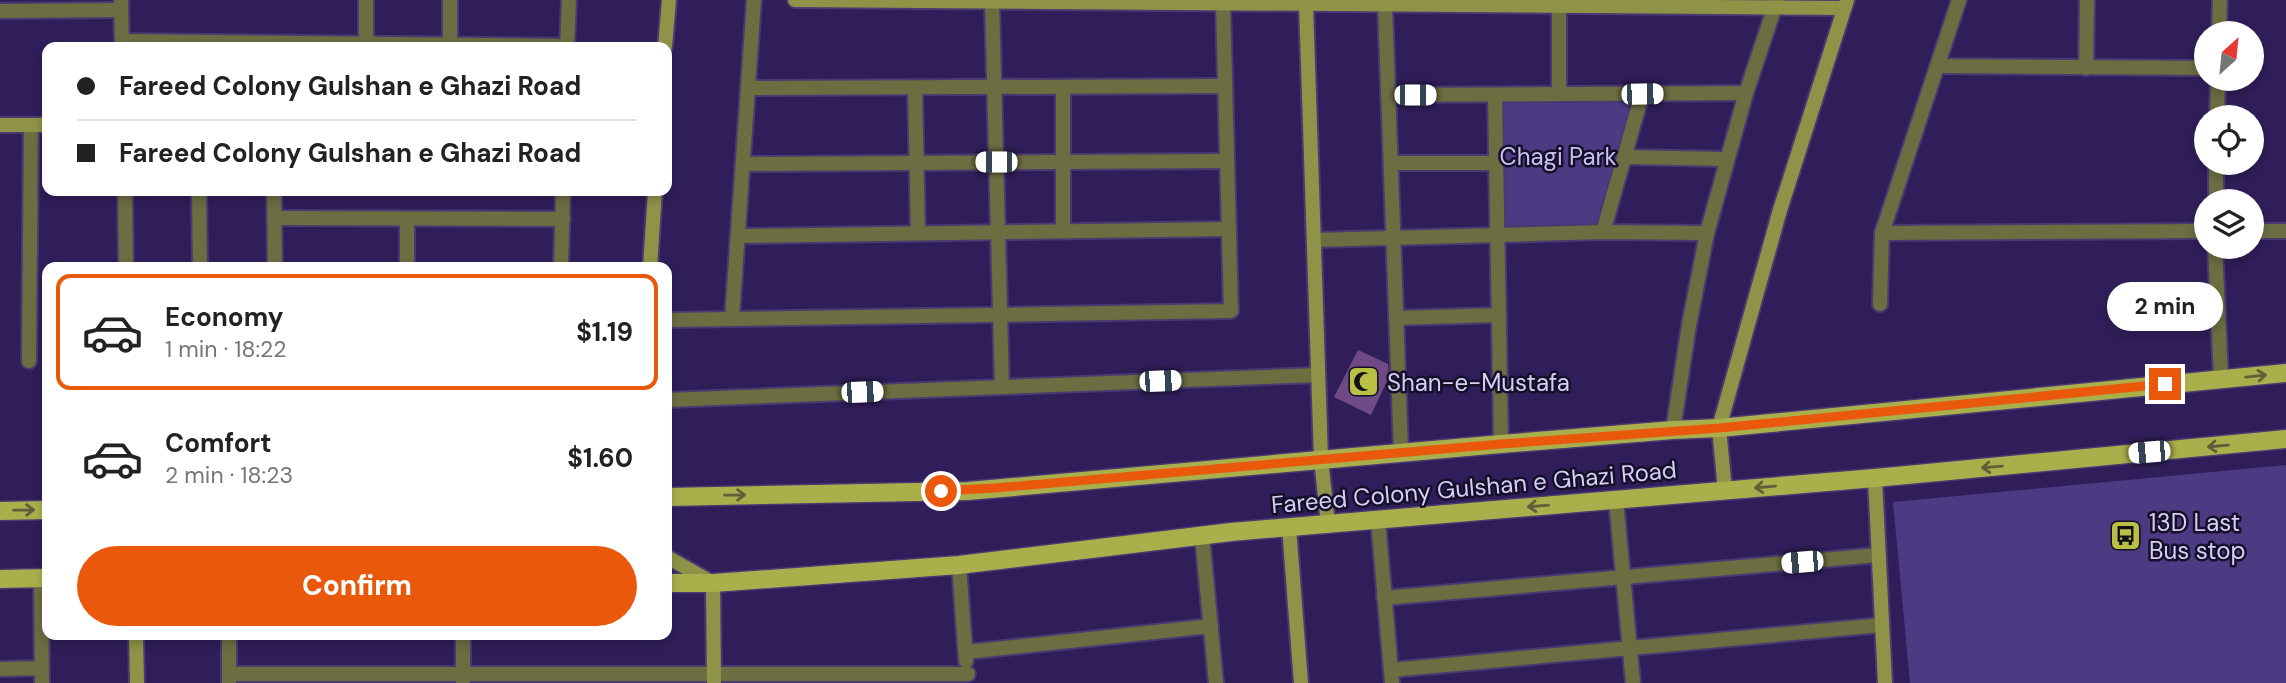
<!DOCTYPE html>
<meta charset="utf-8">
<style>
body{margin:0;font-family:"DM Sans",sans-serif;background:#f2f2f2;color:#222;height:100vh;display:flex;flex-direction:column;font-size:26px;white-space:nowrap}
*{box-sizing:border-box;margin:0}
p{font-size:23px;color:#767676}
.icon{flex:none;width:38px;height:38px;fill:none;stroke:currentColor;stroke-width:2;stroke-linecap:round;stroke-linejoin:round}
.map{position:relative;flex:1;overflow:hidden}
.sheet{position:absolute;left:42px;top:262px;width:630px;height:378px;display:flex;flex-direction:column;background:#fff;border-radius:14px;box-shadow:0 4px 10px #0003}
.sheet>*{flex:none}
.hud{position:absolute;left:42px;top:42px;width:630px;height:154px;border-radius:14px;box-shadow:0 4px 10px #0003;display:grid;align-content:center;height:154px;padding:0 35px;background:#fff}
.needle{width:46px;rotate:27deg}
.tools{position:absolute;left:2194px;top:21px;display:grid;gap:14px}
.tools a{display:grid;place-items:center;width:70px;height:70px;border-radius:50%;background:#fff;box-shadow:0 4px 10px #0003;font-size:35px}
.end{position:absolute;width:32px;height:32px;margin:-16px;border:9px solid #ea580c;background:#fff;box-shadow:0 0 0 4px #fff}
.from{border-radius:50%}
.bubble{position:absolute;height:49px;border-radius:24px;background:#fff;box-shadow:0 4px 10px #0003;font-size:23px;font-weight:700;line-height:49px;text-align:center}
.car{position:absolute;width:21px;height:42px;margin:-21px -10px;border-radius:9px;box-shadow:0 0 5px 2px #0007;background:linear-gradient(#fff 24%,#345 0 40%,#fff 0 76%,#345 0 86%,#fff 0)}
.hud b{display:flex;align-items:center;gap:24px;height:66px;font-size:26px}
.hud b+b{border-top:2px solid #e0e0e0}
.hud i{width:18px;height:18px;background:#222}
ul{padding:12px 0 0;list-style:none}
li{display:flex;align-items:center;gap:21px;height:116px;margin:0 14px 10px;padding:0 21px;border:4px solid transparent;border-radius:14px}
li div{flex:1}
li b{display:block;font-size:26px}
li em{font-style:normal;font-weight:700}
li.current{border-color:#ea580c}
li>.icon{width:63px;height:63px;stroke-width:1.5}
.action{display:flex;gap:14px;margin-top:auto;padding:14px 35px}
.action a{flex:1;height:80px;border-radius:42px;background:#ea580c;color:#fff;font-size:28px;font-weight:700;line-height:80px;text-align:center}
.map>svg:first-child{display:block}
.green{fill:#4c3b82}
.building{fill:#704a86}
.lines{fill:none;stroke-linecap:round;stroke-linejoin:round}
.street-casing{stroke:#493a72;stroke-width:18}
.secondary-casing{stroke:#493a72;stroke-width:18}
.primary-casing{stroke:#493a72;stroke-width:21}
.street{stroke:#6b6e41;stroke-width:14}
.secondary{stroke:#8e9348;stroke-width:14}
.primary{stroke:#aaaf4c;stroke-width:18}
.oneway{stroke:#605f3a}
.route{stroke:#ea580c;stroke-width:9}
.labels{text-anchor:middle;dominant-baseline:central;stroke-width:5;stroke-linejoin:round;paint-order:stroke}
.park-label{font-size:24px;fill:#c8c0f2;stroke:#150f29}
.poi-label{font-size:24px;fill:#d4cff4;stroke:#150f29;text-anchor:start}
.street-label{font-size:24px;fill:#d4cff4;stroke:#150f29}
</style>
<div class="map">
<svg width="2286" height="683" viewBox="0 0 2286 683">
<rect width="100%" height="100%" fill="#2f1e59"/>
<!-- green -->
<g class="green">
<path d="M1642,94L1603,232L1498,235L1495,95Z"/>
<path d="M2286,465V683H1910L1893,502Z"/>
</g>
<!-- building -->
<path class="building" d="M1358,350L1388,364L1389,377L1371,415L1334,397Z"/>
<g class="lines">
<defs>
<g id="street">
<path d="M450,0V47"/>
<path d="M121,1L122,47"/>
<path d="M992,2L1002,387"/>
<path d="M1385,5L1401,452"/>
<path d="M1559,6V94"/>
<path d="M0,11L121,10"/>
<path d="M2219,33L2220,0"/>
<path d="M122,41L567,46"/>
<path d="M366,47V0"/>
<path d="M567,47L569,0"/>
<path d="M1937,66L2207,68"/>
<path d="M2086,68L2087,0"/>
<path d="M748,88L1225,86"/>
<path d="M915,88L918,233"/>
<path d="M1388,95L1746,93"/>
<path d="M1495,95L1501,444"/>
<path d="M2217,117L2218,79"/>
<path d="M1624,157L1726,159"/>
<path d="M1391,163H1496"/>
<path d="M743,164L1227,161"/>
<path d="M125,191L126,268"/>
<path d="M199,191L200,268"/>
<path d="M274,191L275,268"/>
<path d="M2216,201V163"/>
<path d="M275,218L563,219"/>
<path d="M1063,231V87"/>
<path d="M2252,231H2286"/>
<path d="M1603,232L1642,94"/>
<path d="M1882,233L2207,231"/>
<path d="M738,236L1229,229"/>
<path d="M1314,240L1603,232L1707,233"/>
<path d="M2215,247L2221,379"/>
<path d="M407,268V219"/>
<path d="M561,268L563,191"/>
<path d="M1880,304L1882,233L1959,0"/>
<path d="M732,318L754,0"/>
<path d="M1396,318L1499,315"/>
<path d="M667,320L1231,311L1223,3"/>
<path d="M29,361L31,125"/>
<path d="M667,400L1318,375"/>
<path d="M1673,430L1689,325L1707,233L1746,93L1777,0"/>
<path d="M1616,500L1633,683"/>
<path d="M1378,520L1392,683"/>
<path d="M1202,535L1216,683"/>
<path d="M959,565L966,661"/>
<path d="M41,578L42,683"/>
<path d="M1384,598L1878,555"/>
<path d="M966,652L1211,626"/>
<path d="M0,669L41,668"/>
<path d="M1391,670L1882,625"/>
<path d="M229,674H968"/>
<path d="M229,682V635"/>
<path d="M463,683V635"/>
</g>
<g id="secondary">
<path d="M795,0L1844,8"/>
<path d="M1306,4L1321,459L1328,524"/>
<path d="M665,47L669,0"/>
<path d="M0,125H47"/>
<path d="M650,268L655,191"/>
<path d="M1875,478L1885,683"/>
<path d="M1725,490L1719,428L1780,210L1847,0"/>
<path d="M1289,527L1301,683"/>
<path d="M667,557L713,583L714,683"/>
<path d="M136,635L137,683"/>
</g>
<g id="primary">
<path d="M667,497L968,491L1501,444L1673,430L1719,428L2286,373"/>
<path d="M0,511L47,510"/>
<path d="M0,579L47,578"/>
<path d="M667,583H713L959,565L1231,532L1875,478L2286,439"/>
</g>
</defs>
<!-- street casing -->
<use href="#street" class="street-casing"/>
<!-- secondary casing -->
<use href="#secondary" class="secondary-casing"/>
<!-- primary casing -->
<use href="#primary" class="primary-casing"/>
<!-- street -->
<use href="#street" class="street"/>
<!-- secondary -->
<use href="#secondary" class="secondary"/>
<!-- primary -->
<use href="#primary" class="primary"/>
</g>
<!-- one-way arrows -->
<defs><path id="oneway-shaft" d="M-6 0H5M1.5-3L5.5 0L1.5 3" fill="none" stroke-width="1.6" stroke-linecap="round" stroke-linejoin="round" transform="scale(1.75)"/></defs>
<g class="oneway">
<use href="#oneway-shaft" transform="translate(2256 376) rotate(-6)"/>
<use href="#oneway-shaft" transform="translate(2218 446) rotate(175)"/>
<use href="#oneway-shaft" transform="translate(1992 467) rotate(175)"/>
<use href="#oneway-shaft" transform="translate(1765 487) rotate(175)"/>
<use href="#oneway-shaft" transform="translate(735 495) rotate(-1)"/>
<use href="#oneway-shaft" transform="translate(1538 506) rotate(175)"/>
<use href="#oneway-shaft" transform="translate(24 510) rotate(-1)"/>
</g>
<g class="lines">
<!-- route -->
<path class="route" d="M941,491L995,488L1501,444L1719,428L2165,384"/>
</g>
<!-- icons -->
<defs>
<symbol id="mosque-square" viewBox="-11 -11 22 22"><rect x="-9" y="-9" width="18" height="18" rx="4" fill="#bac045" stroke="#150f29"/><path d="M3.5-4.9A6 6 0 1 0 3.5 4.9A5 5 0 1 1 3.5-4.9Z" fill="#111"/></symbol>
<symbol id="bus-square" viewBox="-11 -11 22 22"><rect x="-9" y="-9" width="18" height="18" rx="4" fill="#bac045" stroke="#150f29"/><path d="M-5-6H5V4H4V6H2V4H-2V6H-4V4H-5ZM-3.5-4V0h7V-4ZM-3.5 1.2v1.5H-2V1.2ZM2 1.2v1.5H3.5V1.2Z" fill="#111"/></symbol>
</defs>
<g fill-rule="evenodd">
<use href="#mosque-square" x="1346" y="364" width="35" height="35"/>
<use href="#bus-square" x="2108" y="518" width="35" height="35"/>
</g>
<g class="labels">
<!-- park labels -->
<g class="park-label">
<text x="1558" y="156">Chagi Park</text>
</g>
<!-- poi labels -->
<g class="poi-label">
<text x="1387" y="382">Shan-e-Mustafa</text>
<text x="2149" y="522">13D Last<tspan x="2149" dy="28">Bus stop</tspan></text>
</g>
<!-- street labels -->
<g class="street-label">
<text transform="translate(1474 487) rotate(-5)">Fareed Colony Gulshan e Ghazi Road</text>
</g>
</g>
</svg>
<div class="tools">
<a><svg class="needle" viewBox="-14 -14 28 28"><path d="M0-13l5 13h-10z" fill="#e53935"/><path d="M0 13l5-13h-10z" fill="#767676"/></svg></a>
<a><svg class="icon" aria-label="locate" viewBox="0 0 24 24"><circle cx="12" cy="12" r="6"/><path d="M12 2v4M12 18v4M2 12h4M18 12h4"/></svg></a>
<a><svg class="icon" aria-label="layers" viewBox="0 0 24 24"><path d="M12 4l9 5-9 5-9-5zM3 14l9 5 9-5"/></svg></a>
</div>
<i class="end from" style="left:941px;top:491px"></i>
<i class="end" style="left:2165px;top:384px"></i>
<div class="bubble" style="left:2107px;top:282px;width:116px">2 min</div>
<i class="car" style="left:1642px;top:94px;rotate:89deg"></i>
<i class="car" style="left:1415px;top:95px;rotate:90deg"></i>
<i class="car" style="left:996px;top:162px;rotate:270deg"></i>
<i class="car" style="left:1160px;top:381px;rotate:88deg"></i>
<i class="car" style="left:862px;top:392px;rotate:88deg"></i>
<i class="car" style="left:2149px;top:452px;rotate:265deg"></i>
<i class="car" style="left:1802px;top:562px;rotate:265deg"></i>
<div class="hud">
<b><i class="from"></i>Fareed Colony Gulshan e Ghazi Road</b>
<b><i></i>Fareed Colony Gulshan e Ghazi Road</b>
</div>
<section class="sheet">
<ul>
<li class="current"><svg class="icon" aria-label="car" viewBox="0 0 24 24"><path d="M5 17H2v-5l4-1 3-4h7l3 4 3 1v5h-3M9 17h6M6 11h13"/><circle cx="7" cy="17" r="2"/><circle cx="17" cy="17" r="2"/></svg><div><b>Economy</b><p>1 min · 18:22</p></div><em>$1.19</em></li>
<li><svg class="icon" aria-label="car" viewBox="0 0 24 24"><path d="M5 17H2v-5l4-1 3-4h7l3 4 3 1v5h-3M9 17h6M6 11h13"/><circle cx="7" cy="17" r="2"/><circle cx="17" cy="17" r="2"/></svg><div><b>Comfort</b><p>2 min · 18:23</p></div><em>$1.60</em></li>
</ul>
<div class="action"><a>Confirm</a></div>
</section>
</div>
